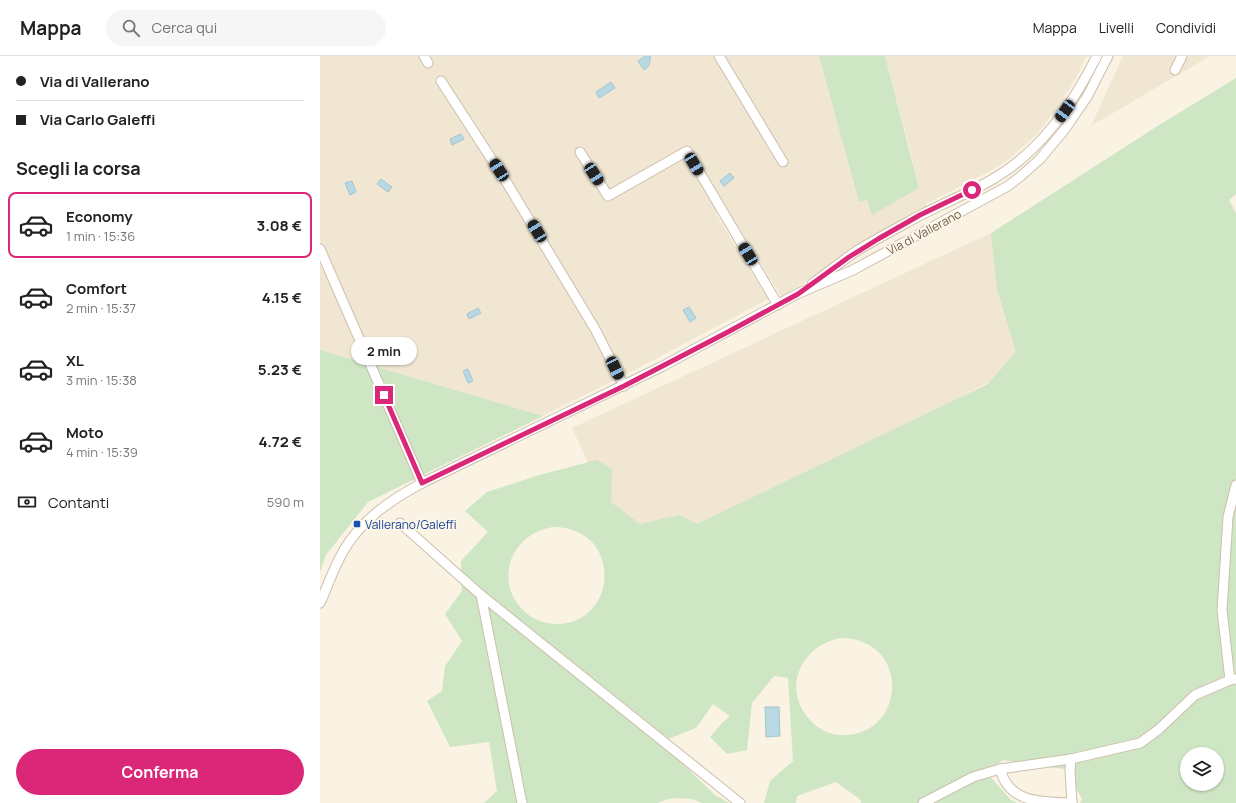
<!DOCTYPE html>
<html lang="it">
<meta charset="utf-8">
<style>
body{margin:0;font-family:Manrope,sans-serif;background:#f6f6f6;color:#222;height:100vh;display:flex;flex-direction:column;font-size:15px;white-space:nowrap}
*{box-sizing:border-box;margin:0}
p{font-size:13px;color:#767676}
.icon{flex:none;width:22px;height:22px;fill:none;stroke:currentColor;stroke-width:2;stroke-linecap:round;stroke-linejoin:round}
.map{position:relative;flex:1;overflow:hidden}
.sheet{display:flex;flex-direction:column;background:#fff;width:320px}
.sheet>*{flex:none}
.banner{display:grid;align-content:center;height:88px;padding:0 16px;background:#fff}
.fabs{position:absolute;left:860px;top:691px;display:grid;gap:8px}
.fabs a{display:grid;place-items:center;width:44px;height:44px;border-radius:50%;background:#fff;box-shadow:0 1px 3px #0004;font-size:20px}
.end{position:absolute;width:18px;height:18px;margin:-9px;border:5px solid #db2777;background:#fff;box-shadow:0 0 0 2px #fff}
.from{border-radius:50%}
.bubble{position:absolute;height:28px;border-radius:14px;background:#fff;box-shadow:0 1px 3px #0004;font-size:13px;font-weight:700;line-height:28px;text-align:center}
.car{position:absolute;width:12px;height:24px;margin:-12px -6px;border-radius:5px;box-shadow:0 0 3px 1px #0007;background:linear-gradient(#222 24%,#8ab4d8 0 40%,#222 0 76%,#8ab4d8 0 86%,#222 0)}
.banner b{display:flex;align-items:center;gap:14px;height:38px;font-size:15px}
.banner b+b{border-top:1px solid #e0e0e0}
.banner i{width:10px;height:10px;background:#222}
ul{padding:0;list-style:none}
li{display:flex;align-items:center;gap:12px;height:66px;margin:0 8px 6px;padding:0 8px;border:2px solid transparent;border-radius:8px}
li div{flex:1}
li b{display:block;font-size:15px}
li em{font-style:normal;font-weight:700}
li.on{border-color:#db2777}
li>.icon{width:36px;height:36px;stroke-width:1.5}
h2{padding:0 16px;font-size:18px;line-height:48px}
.pay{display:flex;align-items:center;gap:10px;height:44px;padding:0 16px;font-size:15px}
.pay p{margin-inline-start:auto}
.button{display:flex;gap:8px;margin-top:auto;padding:8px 16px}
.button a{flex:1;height:46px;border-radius:24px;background:#db2777;color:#fff;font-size:16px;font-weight:700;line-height:46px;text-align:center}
header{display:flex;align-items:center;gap:24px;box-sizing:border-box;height:56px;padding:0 20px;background:#fff;border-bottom:1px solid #e0e0e0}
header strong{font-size:19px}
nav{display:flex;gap:22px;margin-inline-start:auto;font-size:14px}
.search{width:280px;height:36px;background:#f6f6f6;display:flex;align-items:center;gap:10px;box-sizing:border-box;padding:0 14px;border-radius:22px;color:#767676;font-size:15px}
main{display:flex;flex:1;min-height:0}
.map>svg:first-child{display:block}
.residential{fill:#f1e6d2}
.green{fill:#cee6c3;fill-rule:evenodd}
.water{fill:#b9d8e2;stroke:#a0c6d3}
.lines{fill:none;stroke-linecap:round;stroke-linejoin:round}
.minor-casing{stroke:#cdbead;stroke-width:11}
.minor{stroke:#fff;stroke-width:9}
.route{stroke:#db2777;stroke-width:5}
.transit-dot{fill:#1a4fb4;stroke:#fdf7e9;stroke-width:1.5}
.labels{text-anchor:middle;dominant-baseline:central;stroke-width:3.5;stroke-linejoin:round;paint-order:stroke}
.street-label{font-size:12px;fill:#705c4b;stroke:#fdf7e9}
.transit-label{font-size:12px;fill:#164399;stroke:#fdf7e9;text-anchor:start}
</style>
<header>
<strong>Mappa</strong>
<div class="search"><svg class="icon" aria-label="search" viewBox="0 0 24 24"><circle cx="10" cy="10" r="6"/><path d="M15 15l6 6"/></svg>Cerca qui</div>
<nav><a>Mappa</a><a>Livelli</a><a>Condividi</a></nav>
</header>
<main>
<section class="sheet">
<div class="banner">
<b><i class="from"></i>Via di Vallerano</b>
<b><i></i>Via Carlo Galeffi</b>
</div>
<h2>Scegli la corsa</h2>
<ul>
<li class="on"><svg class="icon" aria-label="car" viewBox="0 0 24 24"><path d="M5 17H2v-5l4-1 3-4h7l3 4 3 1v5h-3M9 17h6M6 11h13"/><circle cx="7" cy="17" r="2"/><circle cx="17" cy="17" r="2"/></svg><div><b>Economy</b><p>1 min · 15:36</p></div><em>3.08 €</em></li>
<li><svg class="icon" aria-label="car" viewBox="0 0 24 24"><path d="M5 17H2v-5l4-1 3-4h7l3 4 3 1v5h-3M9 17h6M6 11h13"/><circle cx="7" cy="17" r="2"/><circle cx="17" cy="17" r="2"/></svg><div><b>Comfort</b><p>2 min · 15:37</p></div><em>4.15 €</em></li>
<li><svg class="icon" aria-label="car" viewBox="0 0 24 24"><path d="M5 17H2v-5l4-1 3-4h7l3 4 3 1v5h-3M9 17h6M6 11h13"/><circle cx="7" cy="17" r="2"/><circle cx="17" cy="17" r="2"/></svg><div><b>XL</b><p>3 min · 15:38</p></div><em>5.23 €</em></li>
<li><svg class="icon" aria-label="car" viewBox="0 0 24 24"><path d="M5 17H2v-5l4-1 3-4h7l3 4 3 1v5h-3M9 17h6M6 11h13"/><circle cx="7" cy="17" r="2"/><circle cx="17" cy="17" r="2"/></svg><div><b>Moto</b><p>4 min · 15:39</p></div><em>4.72 €</em></li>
</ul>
<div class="pay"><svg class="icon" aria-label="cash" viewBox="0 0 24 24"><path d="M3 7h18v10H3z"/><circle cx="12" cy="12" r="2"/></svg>Contanti<p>590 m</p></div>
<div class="button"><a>Conferma</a></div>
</section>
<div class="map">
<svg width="916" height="747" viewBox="0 0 916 747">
<rect width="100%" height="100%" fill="#faf3e3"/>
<!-- residential -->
<g class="residential">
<path d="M0,0H499L539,146L547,144L552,158L599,132L591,98L565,0H767L752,29L724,70L715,80L689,103L672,114L606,148V153L543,186L462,242L407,153L396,158L448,243L324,309L223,360L0,294Z"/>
<path d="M803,0H890L771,70Z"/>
<path d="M671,177L724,297L367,486L324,481L283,439L252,372Z"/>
</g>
<!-- green -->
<g class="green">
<path d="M499,0H565L599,132L552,159L547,144L539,146Z"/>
<path d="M916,22V138L909,144L916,157V747H760L762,743L745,713L711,709L683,704L666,716L691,744L697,747H541V744L516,726L477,740L476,747H444L450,725L473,705L468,622L454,620L432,647L427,694L407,698L390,681L403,666L410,660L393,648L376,672L351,682L339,685L395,739L409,747H382L372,743L356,742L348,743L337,747H164L177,735L169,686L130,691L107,645L122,635L125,610L142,585L125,558L142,535L141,505L168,476L145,455L167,436L219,419L277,404L292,413L291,446L320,468L360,459L377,468L668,328L696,296L677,233L671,177L836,71ZM233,471C303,471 299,567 237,568C224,568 211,563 202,553C173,522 193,477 233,471ZM521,582C592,583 586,681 522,679C510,679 498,673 490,664C461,633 481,589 521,582ZM867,698H897V728H867Z"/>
<path d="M0,294L223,360L48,446L6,499L0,516Z"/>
</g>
<!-- water -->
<g class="water">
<path d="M325,0H330C331,6 329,11 324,14L318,5Z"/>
<path d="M291,26L295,32L279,42L276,36Z"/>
<path d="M141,78L144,83L132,89L130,83Z"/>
<path d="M410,117L414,122L404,130L400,125Z"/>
<path d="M61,123L72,131L68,136L57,128Z"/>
<path d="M32,125L36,136L30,139L25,127Z"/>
<path d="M369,251L376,262L370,266L363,254Z"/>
<path d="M158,252L161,257L149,263L147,258Z"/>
<path d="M148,313L153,325L148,327L143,315Z"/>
<path d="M445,651H459L460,680L446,681Z"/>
</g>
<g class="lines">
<defs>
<g id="minor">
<path d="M104,0L108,7"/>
<path d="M399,0L463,106"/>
<path d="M855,14L862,0"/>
<path d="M121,25L187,127L275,273L304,330"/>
<path d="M260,96L288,140L367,95L458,249"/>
<path d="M0,193L102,427"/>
<path d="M492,228C507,217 522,205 538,194C558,182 579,171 599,160C633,142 671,129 700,104C734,76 757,39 777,0"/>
<path d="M80,467L161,539L420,747"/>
<path d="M161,539L202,747"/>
<path d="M0,547C8,529 14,511 24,494C42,463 71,444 102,427L341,311L477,238L533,214L688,130L701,120L720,103L745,73L767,41L788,0"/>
<path d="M910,624L902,554L908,461L916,429"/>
<path d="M751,703L750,714L752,747"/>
<path d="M680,713C689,747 720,746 752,747"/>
<path d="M603,747L653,721L680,713L751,703L820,687L838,674L875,639L910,624L916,623"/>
</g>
</defs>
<!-- minor casing -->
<use href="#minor" class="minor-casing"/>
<!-- minor -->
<use href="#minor" class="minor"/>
</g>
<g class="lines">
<!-- route -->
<path class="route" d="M64,339L102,427L304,330L406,277L478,238L529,201L558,183L600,159L652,134"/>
</g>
<!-- markers -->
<rect class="transit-dot" x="33" y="464" width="8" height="8" rx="2"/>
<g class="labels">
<!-- street labels -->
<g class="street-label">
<text transform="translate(604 176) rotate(-28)">Via di Vallerano</text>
</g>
<!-- transit labels -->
<g class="transit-label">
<text x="45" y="468">Vallerano/Galeffi</text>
</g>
</g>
</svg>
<div class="fabs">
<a><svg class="icon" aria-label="layers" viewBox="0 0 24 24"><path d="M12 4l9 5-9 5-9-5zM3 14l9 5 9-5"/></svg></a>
</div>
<i class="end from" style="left:652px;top:134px"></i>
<i class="end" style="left:64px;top:339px"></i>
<div class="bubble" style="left:31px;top:281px;width:66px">2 min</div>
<i class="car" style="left:745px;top:55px;rotate:216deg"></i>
<i class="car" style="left:374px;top:108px;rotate:149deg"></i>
<i class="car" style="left:179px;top:114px;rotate:327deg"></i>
<i class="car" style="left:274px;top:118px;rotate:147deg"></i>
<i class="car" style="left:217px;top:175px;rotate:329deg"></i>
<i class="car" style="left:428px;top:198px;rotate:329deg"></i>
<i class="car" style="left:295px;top:312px;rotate:154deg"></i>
</div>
</main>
